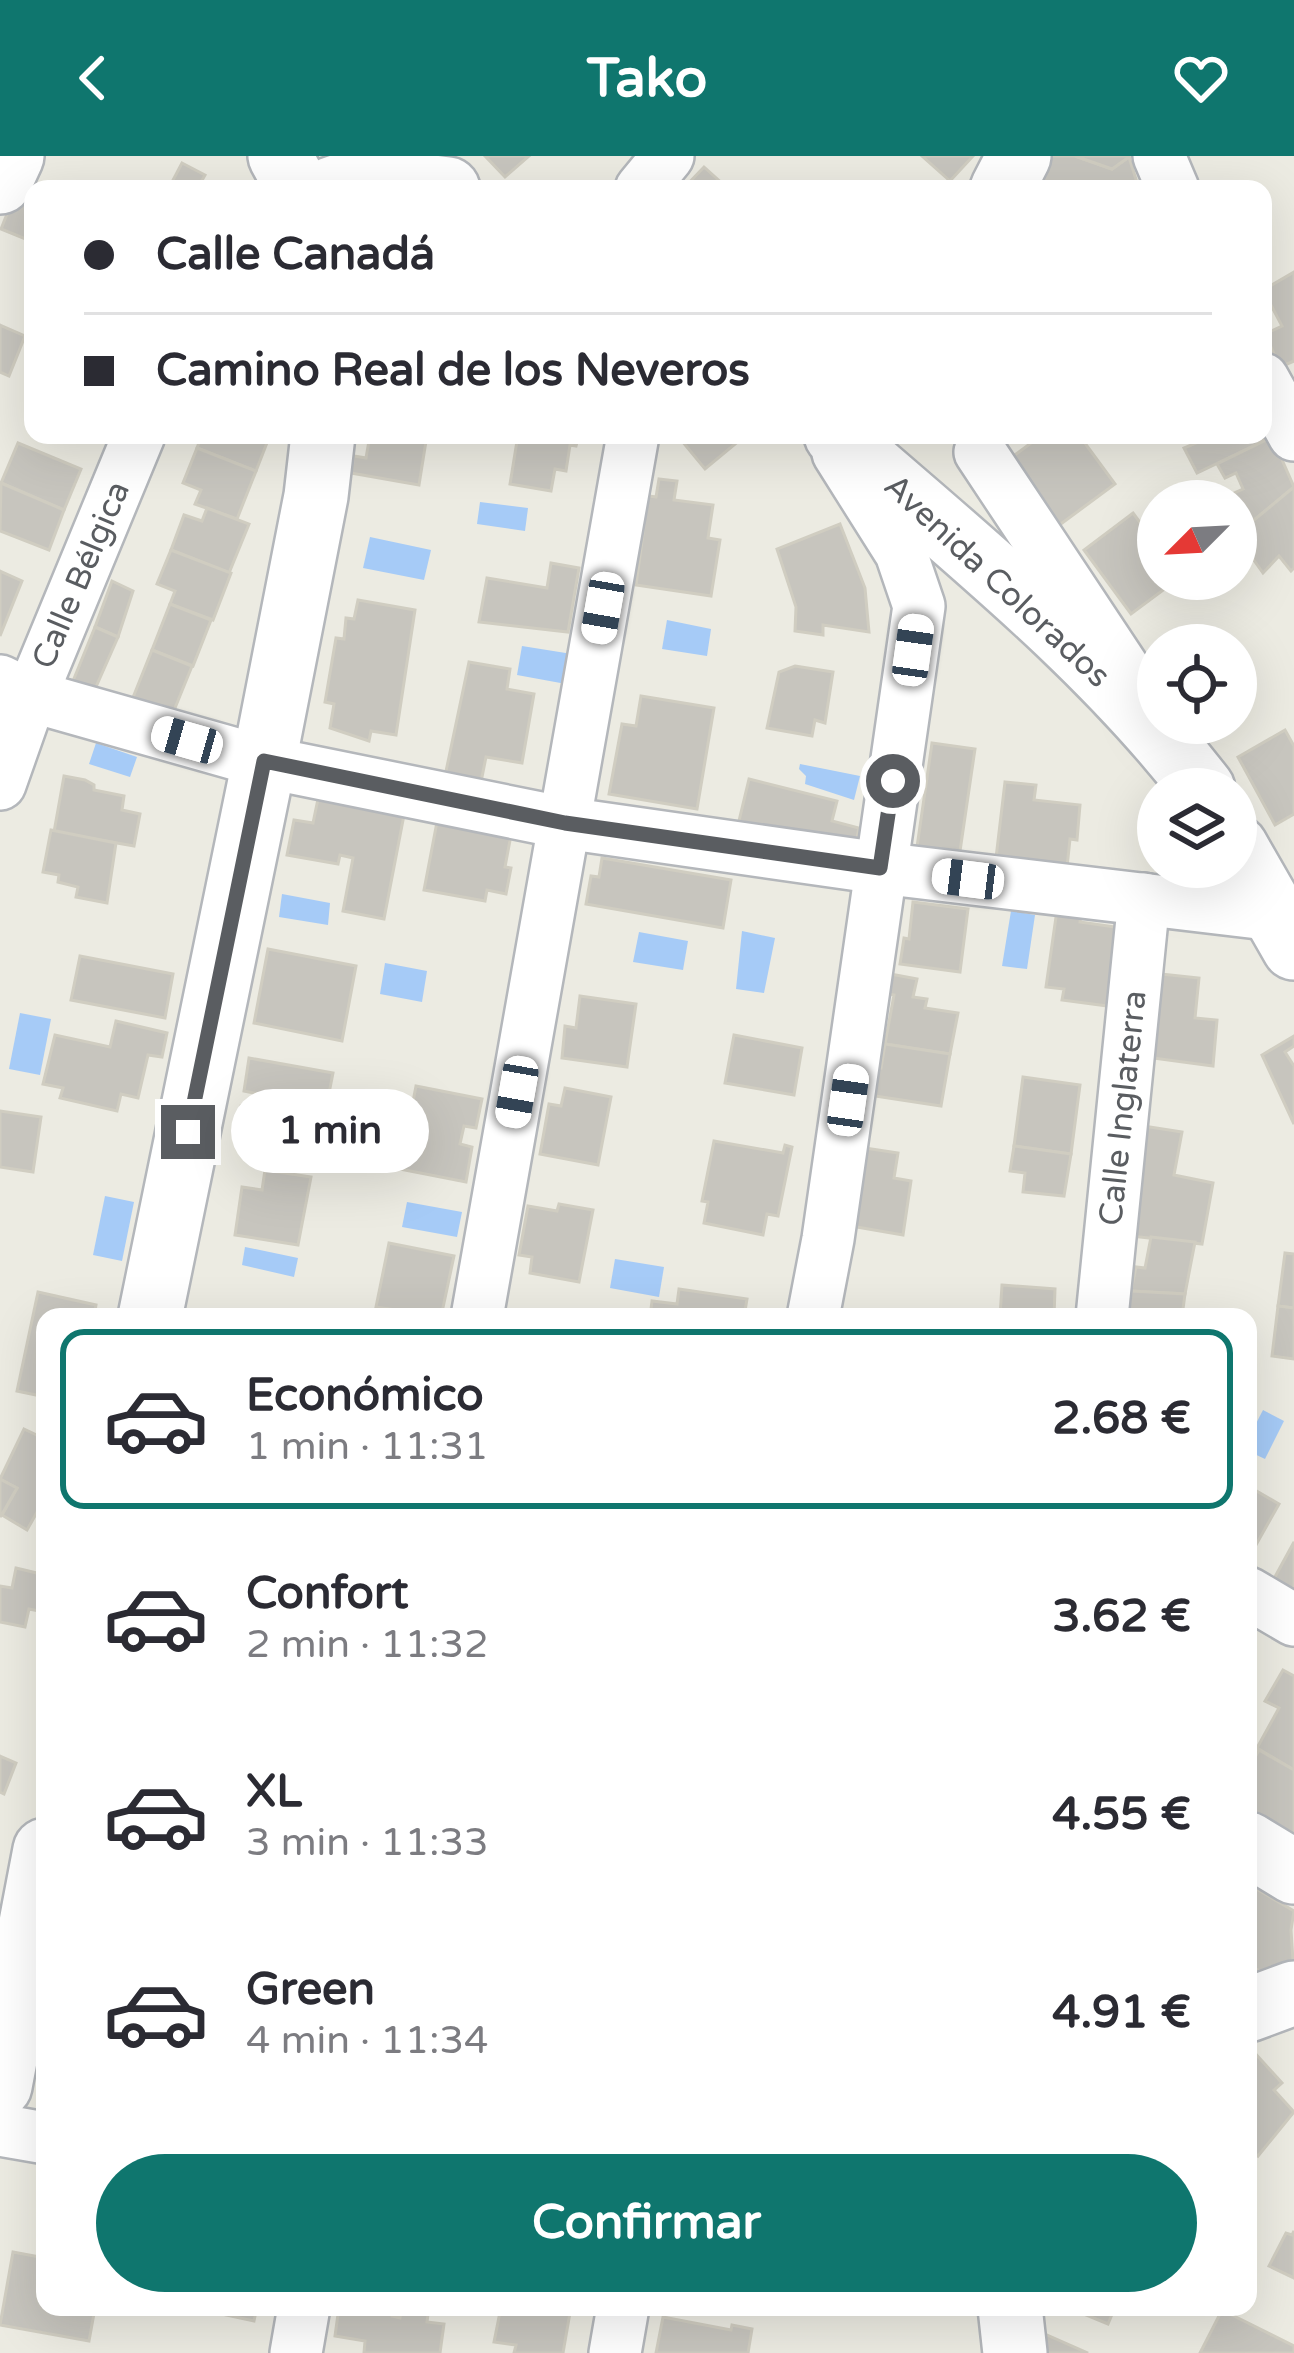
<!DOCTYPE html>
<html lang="es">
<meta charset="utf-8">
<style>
body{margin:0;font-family:"Varela Round",sans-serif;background:#f2f2f3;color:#2b2b33;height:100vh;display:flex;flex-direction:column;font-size:45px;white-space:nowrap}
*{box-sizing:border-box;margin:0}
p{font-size:39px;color:#7c7c81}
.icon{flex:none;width:66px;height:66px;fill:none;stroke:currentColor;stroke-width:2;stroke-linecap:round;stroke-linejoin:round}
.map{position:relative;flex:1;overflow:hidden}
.drawer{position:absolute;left:36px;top:1152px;width:1221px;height:1008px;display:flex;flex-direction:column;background:#fff;border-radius:24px;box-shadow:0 12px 48px #0002}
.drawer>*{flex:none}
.banner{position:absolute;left:24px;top:24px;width:1248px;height:264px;border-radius:24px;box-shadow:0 12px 48px #0002;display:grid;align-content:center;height:264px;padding:0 60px;background:#fff}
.needle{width:78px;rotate:246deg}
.tools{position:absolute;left:1137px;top:324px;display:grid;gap:24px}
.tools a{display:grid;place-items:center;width:120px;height:120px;border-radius:50%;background:#fff;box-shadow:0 12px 48px #0002;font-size:60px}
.end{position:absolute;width:54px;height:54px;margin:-27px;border:15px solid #5a5d61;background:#fff;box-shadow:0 0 0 6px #fff}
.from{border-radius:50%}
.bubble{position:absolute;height:84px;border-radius:42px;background:#fff;box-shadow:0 12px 48px #0002;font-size:39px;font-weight:700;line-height:84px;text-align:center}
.car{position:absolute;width:36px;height:72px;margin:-36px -18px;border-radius:15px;box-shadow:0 0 9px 3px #0007;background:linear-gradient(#fff 24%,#345 0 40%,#fff 0 76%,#345 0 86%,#fff 0)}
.banner b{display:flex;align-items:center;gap:42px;height:114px;font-size:45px}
.banner b+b{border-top:3px solid #e1e1e2}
.banner i{width:30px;height:30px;background:#2b2b33}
ul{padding:21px 0 0;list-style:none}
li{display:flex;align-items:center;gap:36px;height:180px;margin:0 24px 18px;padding:0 36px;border:6px solid transparent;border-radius:24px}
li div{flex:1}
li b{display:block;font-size:45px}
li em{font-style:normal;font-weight:700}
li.on{border-color:#0f766e}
li>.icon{width:108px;height:108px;stroke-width:1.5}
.primary-button{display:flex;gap:24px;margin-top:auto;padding:24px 60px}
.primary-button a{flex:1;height:138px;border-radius:72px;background:#0f766e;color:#fff;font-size:48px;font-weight:700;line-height:138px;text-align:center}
header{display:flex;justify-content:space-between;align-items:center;height:156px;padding:0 60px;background:#0f766e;color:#fff;font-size:54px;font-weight:700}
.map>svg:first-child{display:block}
.water{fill:#a6cbf7}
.building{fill:#c7c5be;stroke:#d0cdc1;stroke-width:3}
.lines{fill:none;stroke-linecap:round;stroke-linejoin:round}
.minor-casing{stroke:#b4b7bb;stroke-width:56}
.tertiary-casing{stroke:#b4b7bb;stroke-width:68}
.minor{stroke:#fff;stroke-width:51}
.tertiary{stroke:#fff;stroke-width:63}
.route{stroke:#5a5d61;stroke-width:15}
.labels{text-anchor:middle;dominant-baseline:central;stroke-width:9;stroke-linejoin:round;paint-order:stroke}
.street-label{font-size:33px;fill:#5a5d61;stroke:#fff}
</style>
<header><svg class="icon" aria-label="back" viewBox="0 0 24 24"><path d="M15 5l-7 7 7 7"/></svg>Tako<svg class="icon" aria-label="heart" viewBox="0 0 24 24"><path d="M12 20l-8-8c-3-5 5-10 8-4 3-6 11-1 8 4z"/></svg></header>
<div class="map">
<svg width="1294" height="2197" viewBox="0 0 1294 2197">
<rect width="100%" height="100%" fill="#ecebe2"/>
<!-- water -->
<g class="water">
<path d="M480,346L528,352L525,375L477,368Z"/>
<path d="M370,381L431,394L424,424L363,412Z"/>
<path d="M667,464L711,473L707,500L662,493Z"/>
<path d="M522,490L572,498L566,528L517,519Z"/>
<path d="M96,587L137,601L130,621L89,608Z"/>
<path d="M800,608L860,620L854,644L805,628L806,620L799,613Z"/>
<path d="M282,738L330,747L328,769L279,761Z"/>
<path d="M1011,755L1035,759L1027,813L1002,810Z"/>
<path d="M742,775L775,782L764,837L736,833Z"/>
<path d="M639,776L688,785L683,814L633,806Z"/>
<path d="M385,807L427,815L422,846L380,838Z"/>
<path d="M20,857L51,863L40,919L9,913Z"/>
<path d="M105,1040L134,1046L122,1105L93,1099Z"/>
<path d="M407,1046L462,1056L457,1081L402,1071Z"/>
<path d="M245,1091L298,1102L294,1121L242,1109Z"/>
<path d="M615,1103L664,1111L659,1141L610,1132Z"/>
<path d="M1263,1254L1284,1265L1265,1303L1248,1295V1283Z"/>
</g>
<!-- building -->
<g class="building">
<path d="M485,0H529L505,21Z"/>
<path d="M922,0H973L950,25Z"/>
<path d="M1052,0H1075L1112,13L1129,1L1139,33H1043L1039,24Z"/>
<path d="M1075,0H1128L1129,1L1112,13Z"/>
<path d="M182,7L205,19L197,33H179L171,28Z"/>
<path d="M704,11L724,29L720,33H683Z"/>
<path d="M17,33L33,39V86L1,73Z"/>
<path d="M1294,116V205L1280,211L1265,178L1282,170L1263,134Z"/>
<path d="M0,169L25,180L9,220L0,216Z"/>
<path d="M1263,263L1272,281L1197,317L1184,292L1215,279H1263Z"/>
<path d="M202,279H270L256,315L197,292Z"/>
<path d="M370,279H427L419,329L351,317L354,300L366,302Z"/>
<path d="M518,279H579L576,290L570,289L566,315L555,313L551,335L510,328Z"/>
<path d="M677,279H746L705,313Z"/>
<path d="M1042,279H1079L1115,328L1054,373L1012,301Z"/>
<path d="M1272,281L1294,331L1248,369L1232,338L1243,333L1236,317L1225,322L1217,308Z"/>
<path d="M18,287L81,313L64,354L1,327Z"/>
<path d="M197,292L256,315L237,363L195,348L201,334L183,327Z"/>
<path d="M659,323L677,325L674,344L713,349L708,382L720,384L711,440L636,429L644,370H638L642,339L656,341Z"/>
<path d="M1,327L64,354L49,394L0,375Z"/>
<path d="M1294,331V412L1291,415L1279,400L1263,417L1236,379Z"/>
<path d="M207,352L249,368L229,417L171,394L184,359L202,365Z"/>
<path d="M1133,357L1158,391V423H1178L1131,458L1084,394Z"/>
<path d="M840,368L865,432L869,476L823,469V479L795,475L796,451L777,393Z"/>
<path d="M171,394L231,417L213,464L170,448L175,435L157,428Z"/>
<path d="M551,407L579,412L568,476L479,466L487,422L547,432Z"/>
<path d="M0,415L22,425L0,480Z"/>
<path d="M112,425L133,435L118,481L95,471Z"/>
<path d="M358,444L415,454L396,579L371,575L369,585L330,572L334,548L325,546L336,482L344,483L346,462L354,463Z"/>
<path d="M170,448L211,464L193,510L152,494Z"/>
<path d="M95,471L118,481L95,533L73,525Z"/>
<path d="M152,494L192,510L173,557L132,544Z"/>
<path d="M469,506L510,513L507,533L534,538L522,607L486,601L481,626L445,620Z"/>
<path d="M795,510L833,516L825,567L815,564L812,580L767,572L779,516Z"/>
<path d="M641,540L714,552L697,653L609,638L622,568L636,570Z"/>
<path d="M1285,574L1294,590V658L1275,669L1238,601Z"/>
<path d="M932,587L975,593L960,695L917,691Z"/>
<path d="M64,620L85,624L94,629V634L124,640L122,654L140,658L134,690L54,676Z"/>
<path d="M749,623L837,645L832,665L859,672L853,701L823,685L739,665Z"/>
<path d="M1005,626L1036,629L1034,644L1080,649L1077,684L1070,683L1067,711L996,702Z"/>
<path d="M318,643L404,659L384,763L343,755L353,702L340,699L338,708L287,699L294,664L313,667Z"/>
<path d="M437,666L511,679L505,711L511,712L506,738L487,734L485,745L424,734Z"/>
<path d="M51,674L116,687L107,747L76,741L78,731L58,726L59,719L43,716Z"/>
<path d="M602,702L731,724L723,772L586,748L591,720L599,721Z"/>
<path d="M913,746L968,753L960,816L900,808L904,782L909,783Z"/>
<path d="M1057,754L1081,757L1080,766L1122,772L1115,851L1062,844L1064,833L1046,831Z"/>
<path d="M268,793L356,810L342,885L254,867Z"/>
<path d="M80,800L173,818L165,862L71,844Z"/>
<path d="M885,817L917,823L913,841L927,843L925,852L958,857L950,898L885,888L894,839L880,837Z"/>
<path d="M1161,818L1199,822L1195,862L1217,864L1213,910L1153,902Z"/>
<path d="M580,840L636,848L627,911L562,902L565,870L576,872Z"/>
<path d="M116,865L167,877L162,901L148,899L138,942L121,938L117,955L60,942L63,932L43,928L55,879L110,891Z"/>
<path d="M734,879L802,892L794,939L725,927Z"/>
<path d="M1294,880V890L1285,896L1294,910V968L1262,899Z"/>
<path d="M885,888L950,898L941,950L862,938L867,910L881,912Z"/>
<path d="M249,902L333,917L317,998L235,982L241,950L269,955L272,941L244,935Z"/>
<path d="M1023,921L1080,929L1071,998L1014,990Z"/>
<path d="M416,930L482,943L476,972L464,970L460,988L472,991L466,1026L400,1013Z"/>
<path d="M565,932L611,941L598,1009L540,998L549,948L561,950Z"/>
<path d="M0,955L41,961L33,1016L0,1011Z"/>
<path d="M1137,969L1182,976L1174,1019L1213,1027L1202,1088L1122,1079Z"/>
<path d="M714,985L783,997L785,989L792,991L778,1060L767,1058L763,1079L704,1067L708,1046L702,1045Z"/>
<path d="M1014,990L1071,998L1064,1040L1023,1036L1025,1017L1010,1015Z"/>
<path d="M865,992L898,997L894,1022L911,1025L903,1079L851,1070Z"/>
<path d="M265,1014L311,1021L298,1089L235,1079L242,1031L262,1034Z"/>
<path d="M559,1048L593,1054L579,1126L530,1117L532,1101L519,1099L528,1050L557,1055Z"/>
<path d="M1151,1081L1195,1086L1185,1138L1131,1135L1136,1111L1145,1112Z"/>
<path d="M389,1087L454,1100L441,1161L376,1151Z"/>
<path d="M1285,1097L1294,1098V1152L1278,1150Z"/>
<path d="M1002,1129L1055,1133L1054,1161H1000Z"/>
<path d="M679,1133L747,1143L744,1161H650L652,1145L677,1148Z"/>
<path d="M1131,1135L1185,1138L1182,1161H1128Z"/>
<path d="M38,1136L96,1149L94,1161H45V1241L17,1235Z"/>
<path d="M1278,1150L1294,1152V1203L1272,1200Z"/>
<path d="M24,1273L45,1283V1342L27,1374L2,1359L17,1332L0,1323Z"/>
<path d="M0,1323L17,1332L1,1360H0Z"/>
<path d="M1248,1330L1279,1348L1248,1403Z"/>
<path d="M1294,1386V1430L1289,1440L1270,1430Z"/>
<path d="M16,1412L45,1419L39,1455L29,1453L25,1471L0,1466V1430L12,1432Z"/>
<path d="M1283,1514L1294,1520V1614L1257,1592L1279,1552L1265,1545Z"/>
<path d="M1259,1594L1294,1614V1687L1248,1662V1614Z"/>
<path d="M0,1600L16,1607L4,1638L0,1636Z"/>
<path d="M1248,1728L1294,1755L1291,1774L1294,1820L1278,1826L1248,1808Z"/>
<path d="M1253,1895L1282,1927L1274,1934L1294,1956L1258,2000L1248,1991V1901Z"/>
<path d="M1294,2075V2122L1269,2110L1286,2077L1292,2079Z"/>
<path d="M13,2096L45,2102V2151L95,2152L89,2185L0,2169Z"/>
<path d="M189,2151H257L254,2165Z"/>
<path d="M339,2151H393L392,2160L400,2162L402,2151H429L427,2166L444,2168L440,2197H364L365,2185L335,2180Z"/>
<path d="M501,2151H571L563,2197H514L516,2189L494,2186Z"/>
<path d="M1067,2151H1115L1108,2168Z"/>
<path d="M1222,2154L1294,2190V2197H1200Z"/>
<path d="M663,2161L731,2174L732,2169L752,2173L748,2197H656Z"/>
<path d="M1038,2175L1088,2197H1036Z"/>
</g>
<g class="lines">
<defs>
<g id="minor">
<path d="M1159,0L1173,33"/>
<path d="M641,33L668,0"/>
<path d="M1263,223L1294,279"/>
<path d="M980,296L1128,519"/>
<path d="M0,525L31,540L264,606L565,667L880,712L1275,759"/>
<path d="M0,628L31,540L139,279"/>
<path d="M477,1161L633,279"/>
<path d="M813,1161L828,1083L919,450L901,397L838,297"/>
<path d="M1102,1161L1144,743"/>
<path d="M1248,1437L1294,1464"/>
<path d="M0,1974L45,1982"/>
<path d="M296,2197L304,2151"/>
<path d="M615,2197L623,2151"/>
</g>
<g id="tertiary">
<path d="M280,0L298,33"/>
<path d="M0,26L12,0"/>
<path d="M331,33L362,22L448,33"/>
<path d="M1002,33L1019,0"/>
<path d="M836,279C963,390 1100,499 1203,633"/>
<path d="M1236,691L1294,792"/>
<path d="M150,1161L264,606L316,340L323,279"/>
<path d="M1248,1688L1294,1716"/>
<path d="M1248,1854L1294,1837"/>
<path d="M0,1930L45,1694"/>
<path d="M1010,2151L1015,2197"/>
</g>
</defs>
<!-- minor casing -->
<use href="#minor" class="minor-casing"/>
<!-- tertiary casing -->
<use href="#tertiary" class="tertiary-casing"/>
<!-- minor -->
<use href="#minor" class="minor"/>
<!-- tertiary -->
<use href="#tertiary" class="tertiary"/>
</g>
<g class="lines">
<!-- route -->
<path class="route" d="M188,976L264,605L565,667L880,712L893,625"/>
</g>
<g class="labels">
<!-- street labels -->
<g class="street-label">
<text transform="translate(81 419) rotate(-67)">Calle Bélgica</text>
<text transform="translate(997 425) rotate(43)">Avenida Colorados</text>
<text transform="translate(1123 952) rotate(-84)">Calle Inglaterra</text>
</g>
</g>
</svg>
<div class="tools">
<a><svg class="needle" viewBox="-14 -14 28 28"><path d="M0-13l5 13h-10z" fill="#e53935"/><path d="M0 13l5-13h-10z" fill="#7c7c81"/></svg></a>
<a><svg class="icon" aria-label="locate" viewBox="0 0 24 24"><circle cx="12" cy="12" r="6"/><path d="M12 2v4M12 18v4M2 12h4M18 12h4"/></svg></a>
<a><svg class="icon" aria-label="layers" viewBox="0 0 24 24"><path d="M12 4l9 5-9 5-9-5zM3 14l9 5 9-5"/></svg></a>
</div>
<i class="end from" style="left:893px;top:625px"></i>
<i class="end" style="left:188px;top:976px"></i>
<div class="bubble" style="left:231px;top:933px;width:198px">1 min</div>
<i class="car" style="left:603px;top:452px;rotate:190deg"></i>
<i class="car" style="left:913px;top:494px;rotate:8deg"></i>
<i class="car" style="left:187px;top:584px;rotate:286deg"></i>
<i class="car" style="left:968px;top:723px;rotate:277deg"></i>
<i class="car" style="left:517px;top:936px;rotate:190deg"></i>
<i class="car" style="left:848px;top:944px;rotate:8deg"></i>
<div class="banner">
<b><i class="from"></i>Calle Canadá</b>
<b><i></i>Camino Real de los Neveros</b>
</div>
<section class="drawer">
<ul>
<li class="on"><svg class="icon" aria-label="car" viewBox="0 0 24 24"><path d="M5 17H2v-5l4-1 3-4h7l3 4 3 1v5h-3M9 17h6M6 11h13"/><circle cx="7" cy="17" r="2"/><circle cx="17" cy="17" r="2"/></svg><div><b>Económico</b><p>1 min · 11:31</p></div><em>2.68 €</em></li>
<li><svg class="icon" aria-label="car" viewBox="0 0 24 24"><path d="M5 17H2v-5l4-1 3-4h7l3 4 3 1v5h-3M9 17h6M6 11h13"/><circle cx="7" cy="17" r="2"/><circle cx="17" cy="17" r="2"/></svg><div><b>Confort</b><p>2 min · 11:32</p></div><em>3.62 €</em></li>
<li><svg class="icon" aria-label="car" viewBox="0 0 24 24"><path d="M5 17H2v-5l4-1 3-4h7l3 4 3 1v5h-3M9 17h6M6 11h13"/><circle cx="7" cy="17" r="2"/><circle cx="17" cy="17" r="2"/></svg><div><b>XL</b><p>3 min · 11:33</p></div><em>4.55 €</em></li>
<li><svg class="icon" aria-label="car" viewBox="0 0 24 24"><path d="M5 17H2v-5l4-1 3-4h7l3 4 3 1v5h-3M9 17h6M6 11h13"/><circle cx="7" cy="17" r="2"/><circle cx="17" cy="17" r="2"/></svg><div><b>Green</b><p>4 min · 11:34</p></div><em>4.91 €</em></li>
</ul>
<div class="primary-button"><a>Confirmar</a></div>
</section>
</div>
